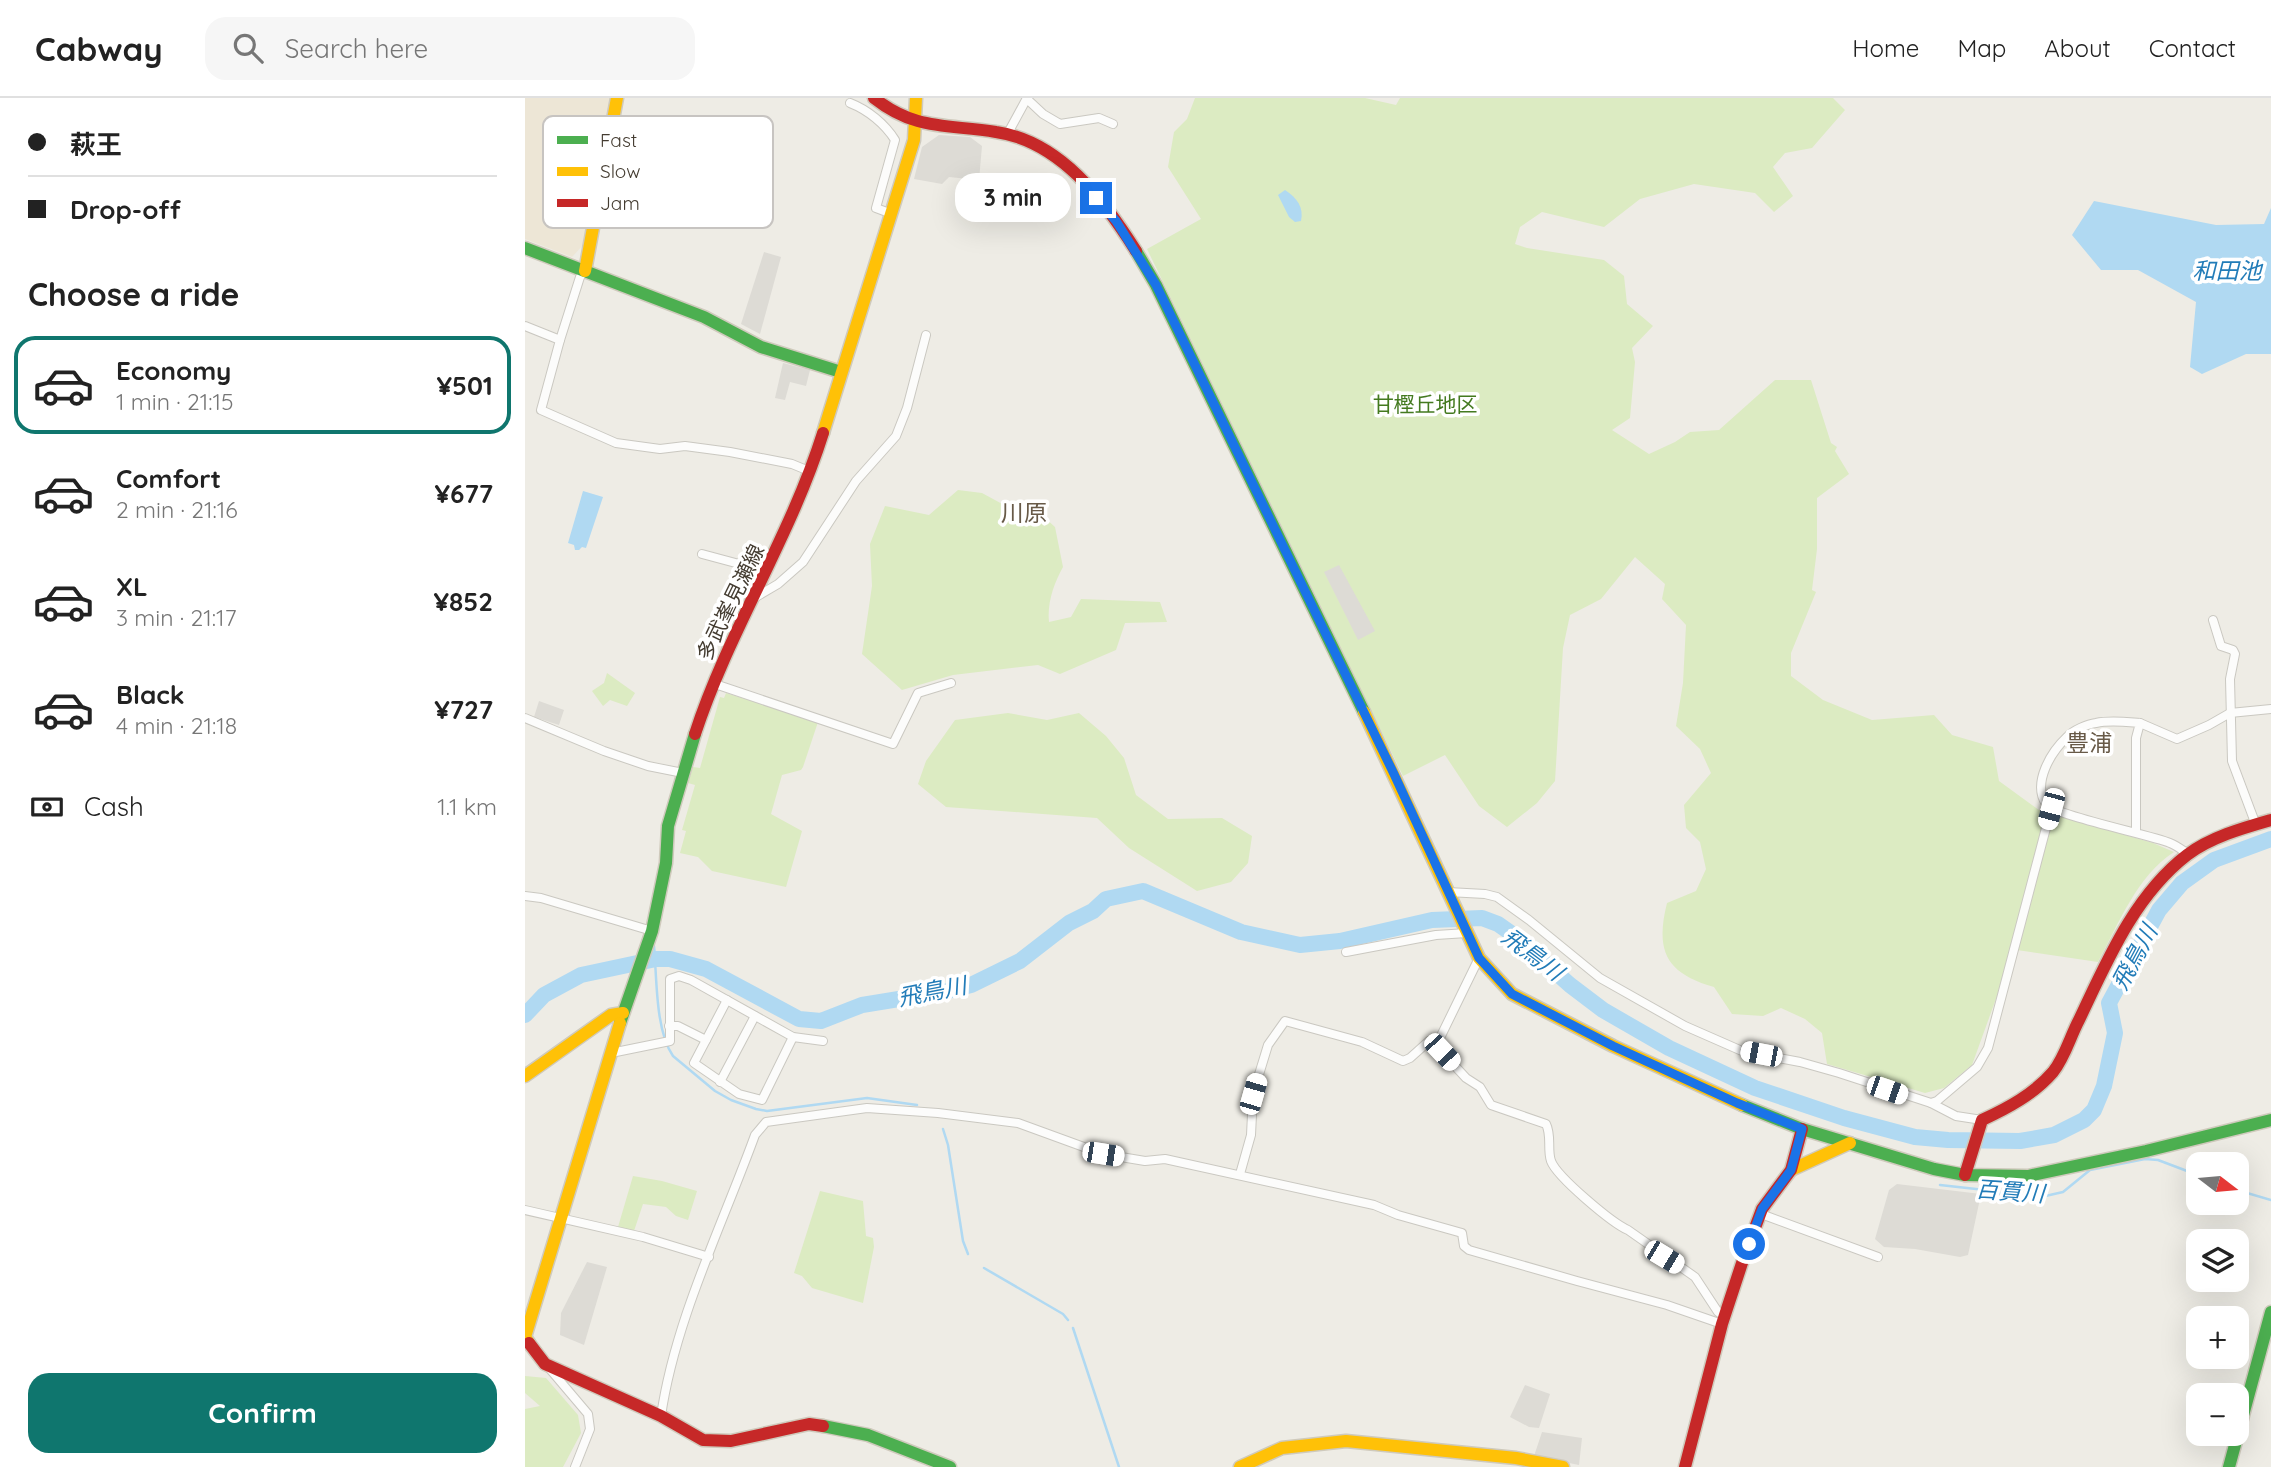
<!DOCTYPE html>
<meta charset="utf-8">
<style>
body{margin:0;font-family:Quicksand,"Noto Sans JP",sans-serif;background:#f6f6f6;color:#222;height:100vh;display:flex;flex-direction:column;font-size:26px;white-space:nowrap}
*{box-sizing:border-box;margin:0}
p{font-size:23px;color:#767676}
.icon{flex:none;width:38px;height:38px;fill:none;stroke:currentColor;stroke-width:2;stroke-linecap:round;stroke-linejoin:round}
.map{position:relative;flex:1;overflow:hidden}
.sheet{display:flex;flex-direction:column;background:#fff;width:525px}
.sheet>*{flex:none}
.top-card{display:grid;align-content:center;height:154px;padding:0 28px;background:#fff}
.needle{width:46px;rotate:106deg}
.controls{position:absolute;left:1661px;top:1054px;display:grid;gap:14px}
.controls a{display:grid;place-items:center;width:63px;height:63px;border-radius:14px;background:#fff;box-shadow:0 7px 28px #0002;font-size:35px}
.end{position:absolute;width:32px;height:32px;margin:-16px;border:9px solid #1a73e8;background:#fff;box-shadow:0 0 0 4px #fff}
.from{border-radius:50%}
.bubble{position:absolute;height:49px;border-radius:21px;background:#fff;box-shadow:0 7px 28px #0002;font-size:23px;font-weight:800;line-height:49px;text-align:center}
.car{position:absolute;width:21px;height:42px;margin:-21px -10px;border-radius:9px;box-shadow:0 0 5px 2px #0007;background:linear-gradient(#fff 24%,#345 0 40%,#fff 0 76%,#345 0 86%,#fff 0)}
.top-card b{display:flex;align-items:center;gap:24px;height:66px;font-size:26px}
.top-card b+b{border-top:2px solid #e0e0e0}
.top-card i{width:18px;height:18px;background:#222}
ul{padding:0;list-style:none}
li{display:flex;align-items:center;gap:21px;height:98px;margin:0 14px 10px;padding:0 14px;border:4px solid transparent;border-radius:21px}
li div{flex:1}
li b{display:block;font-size:26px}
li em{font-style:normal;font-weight:800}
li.active{border-color:#0f766e}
li>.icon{width:63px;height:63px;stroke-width:1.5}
h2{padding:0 28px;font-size:32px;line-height:84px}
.pay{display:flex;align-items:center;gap:18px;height:77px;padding:0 28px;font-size:26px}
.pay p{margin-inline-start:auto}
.cta{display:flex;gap:14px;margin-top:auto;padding:14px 28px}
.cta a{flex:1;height:80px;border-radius:21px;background:#0f766e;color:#fff;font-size:28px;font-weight:800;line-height:80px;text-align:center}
header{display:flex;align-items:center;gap:42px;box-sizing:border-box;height:98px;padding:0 35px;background:#fff;border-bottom:2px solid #e0e0e0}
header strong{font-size:33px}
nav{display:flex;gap:38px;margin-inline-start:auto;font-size:24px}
.search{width:490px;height:63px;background:#f6f6f6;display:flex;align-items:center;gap:18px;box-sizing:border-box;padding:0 24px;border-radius:21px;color:#767676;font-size:26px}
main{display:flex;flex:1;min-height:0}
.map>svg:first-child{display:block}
.education{fill:#ede6d6}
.green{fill:#dcebc2}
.parking{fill:#dddbd5}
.water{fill:#b0d9f2}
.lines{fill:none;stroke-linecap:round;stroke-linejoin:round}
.stream{stroke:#b0d9f2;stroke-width:2.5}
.river{stroke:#b0d9f2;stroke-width:16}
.street-casing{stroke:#cac8c1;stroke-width:10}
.fast-casing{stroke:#cfcabc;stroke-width:15}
.slow-casing{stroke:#cfcabc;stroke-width:15}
.jam-casing{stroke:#cfcabc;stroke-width:15}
.street{stroke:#fcfcfb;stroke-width:8}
.fast{stroke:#4caf50;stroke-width:12}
.slow{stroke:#ffc107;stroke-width:12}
.jam{stroke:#c62828;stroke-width:12}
.route{stroke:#1a73e8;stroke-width:9}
.labels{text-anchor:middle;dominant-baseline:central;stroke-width:7;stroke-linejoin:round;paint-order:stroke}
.park-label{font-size:21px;fill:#447a20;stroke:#fff}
.street-label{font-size:21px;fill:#443c31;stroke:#fff}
.water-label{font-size:23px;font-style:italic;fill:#227cb8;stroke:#fff}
.neighbourhood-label{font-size:23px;fill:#685a48;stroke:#fff}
.key{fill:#fff;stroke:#c7c4c1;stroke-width:2}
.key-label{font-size:19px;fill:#443c31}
</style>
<header>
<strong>Cabway</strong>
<div class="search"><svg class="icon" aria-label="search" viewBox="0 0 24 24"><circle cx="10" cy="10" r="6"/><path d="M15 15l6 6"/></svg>Search here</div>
<nav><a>Home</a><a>Map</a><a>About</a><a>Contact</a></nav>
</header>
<main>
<section class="sheet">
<div class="top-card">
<b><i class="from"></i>萩王</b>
<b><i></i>Drop-off</b>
</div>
<h2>Choose a ride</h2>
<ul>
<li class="active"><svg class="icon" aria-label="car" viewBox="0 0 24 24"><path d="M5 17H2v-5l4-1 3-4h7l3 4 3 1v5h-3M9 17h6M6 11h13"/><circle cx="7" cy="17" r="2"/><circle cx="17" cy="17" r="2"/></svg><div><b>Economy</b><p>1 min · 21:15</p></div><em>¥501</em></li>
<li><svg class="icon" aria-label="car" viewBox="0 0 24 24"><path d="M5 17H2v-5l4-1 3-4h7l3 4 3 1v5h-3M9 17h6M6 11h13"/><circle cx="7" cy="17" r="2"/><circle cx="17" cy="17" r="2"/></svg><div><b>Comfort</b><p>2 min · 21:16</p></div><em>¥677</em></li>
<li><svg class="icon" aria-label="car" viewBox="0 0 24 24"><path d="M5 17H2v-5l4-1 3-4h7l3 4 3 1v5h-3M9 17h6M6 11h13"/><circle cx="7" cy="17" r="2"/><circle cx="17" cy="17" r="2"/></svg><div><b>XL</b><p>3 min · 21:17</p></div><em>¥852</em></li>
<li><svg class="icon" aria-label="car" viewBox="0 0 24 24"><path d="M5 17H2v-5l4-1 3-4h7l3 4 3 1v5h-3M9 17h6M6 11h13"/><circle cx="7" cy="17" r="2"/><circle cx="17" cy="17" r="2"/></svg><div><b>Black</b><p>4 min · 21:18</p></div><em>¥727</em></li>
</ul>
<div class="pay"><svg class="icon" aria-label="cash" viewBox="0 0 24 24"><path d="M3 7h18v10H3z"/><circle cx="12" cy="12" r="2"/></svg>Cash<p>1.1 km</p></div>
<div class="cta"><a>Confirm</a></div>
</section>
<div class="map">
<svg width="1746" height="1369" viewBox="0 0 1746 1369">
<rect width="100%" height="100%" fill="#eeece5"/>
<!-- education -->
<path class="education" d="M0,0H87L58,147L47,159L0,141Z"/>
<!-- green -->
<g class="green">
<path d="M670,0H840L871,7L875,0H1308L1320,12L1287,50L1260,55L1248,69L1268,98L1249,114L1230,95L1169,86L1115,101L1079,129L1017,114L995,129L990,146L1002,150L1079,162L1099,178L1102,206L1128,228L1107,250L1110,264L1105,320L1087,332L1124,356L1150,344L1165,334L1194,332L1250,282H1286L1306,345L1312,349L1310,353L1324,376L1292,400V451L1287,492L1291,494L1266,555V578L1298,602L1347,622L1409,617L1427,637L1468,649L1474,683L1514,712L1628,745L1649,754C1612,778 1594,825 1573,864L1485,851L1472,898L1447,967L1419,990L1400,995L1302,966L1297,935L1280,921L1256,910L1238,918L1207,916L1189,889C1141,875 1130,853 1142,805L1171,793L1181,771L1175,744L1161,730L1159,707L1186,675L1175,651L1151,628L1158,585L1161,527L1137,501L1140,486L1110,459L1076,501L1045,517L1038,550L1030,683L1012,705L982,729L954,708L920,657L878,678L622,151L676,121L643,69L649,34L662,21Z"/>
<path d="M433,392L457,395L481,408H507L530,429L538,469C529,485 522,505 524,524L546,519L556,501L635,504L642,524L600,525L591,552L535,576L513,567L428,577L377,592L337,556L347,488L345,446L360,408L404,417Z"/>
<path d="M82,575L110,595L102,608L85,602L78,608L67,593L79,585Z"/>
<path d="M201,595L293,624L278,669L276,672L257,677L246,716L277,733L261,789L187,773L173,759L155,755L161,733L157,732L170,687L163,685L168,669L175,670L195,599L199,600Z"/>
<path d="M483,615L522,622L554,615L581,638L599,660L611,697L643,721L697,720L727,738L723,765L706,784L672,793L604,750L572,720L421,709L393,686L401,663L430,622Z"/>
<path d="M108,1078L137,1083L172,1093L163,1122L151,1118L141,1109L118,1106L109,1133L93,1129Z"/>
<path d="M295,1093L338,1103L341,1138L348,1140L349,1149L338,1205L287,1190L277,1178L269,1175Z"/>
<path d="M0,1278L21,1280L53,1317L56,1335L38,1369H0V1311L15,1308L0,1295Z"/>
</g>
<!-- parking -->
<g class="parking">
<path d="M414,37L445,39L457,48L454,82L424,79L417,86L389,81L397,49Z"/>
<path d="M239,154L256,159L235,236L216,226Z"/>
<path d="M258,265L285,272L281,288L265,284L260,302L250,300Z"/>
<path d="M814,467L850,533L833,542L799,474Z"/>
<path d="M14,603L39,612L34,627L9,619Z"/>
<path d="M1372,1086L1456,1096L1443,1157L1435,1159L1390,1151L1359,1149L1350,1141L1364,1092Z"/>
<path d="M62,1164L82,1169L59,1247L35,1237L36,1215Z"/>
<path d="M1000,1287L1025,1296L1014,1330L1004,1329L985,1319Z"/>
<path d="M1017,1334L1057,1340L1054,1367L1009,1358Z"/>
</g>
<!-- water -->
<g class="water">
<path d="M760,92C772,100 779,109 776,123L770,124L764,119L753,97Z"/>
<path d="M1569,103L1691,127L1739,126L1746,110V256H1721L1677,276L1665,269L1671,204L1613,172H1576L1547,137Z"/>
<path d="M58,393L78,399L61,450L57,449L54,452H50L49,447L43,445Z"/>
</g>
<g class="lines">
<!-- stream -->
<g class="stream">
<path d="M129,848C132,879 130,932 148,958L190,993L206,1002L231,1011L242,1013L342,1000L392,1007"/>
<path d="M418,1031L423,1047L438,1143L443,1156"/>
<path d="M1415,1087L1460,1092L1485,1098L1516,1099L1538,1094L1565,1072L1620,1061L1633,1062L1670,1076"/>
<path d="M1712,1092L1746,1102"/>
<path d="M459,1170L538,1216L543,1222"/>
<path d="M548,1230L594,1369"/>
</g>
<!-- river -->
<path class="river" d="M0,917L19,897L56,877L131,861H145L181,871L274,921L296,923L337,907L423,893L446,887L495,863L544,825L568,813L581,801L618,793L716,834L775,847L815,843L907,822L957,820L973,826L990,838L1045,887L1078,912L1144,950L1230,990L1319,1020L1390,1039L1423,1042L1495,1043L1529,1037L1559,1022L1569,1012L1579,988L1590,935L1584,905L1634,812L1657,785L1689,762L1746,741"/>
<defs>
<g id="street">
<path d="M502,1L518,16L535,26L574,20L588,26"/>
<path d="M325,5C343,12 360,26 370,42L351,110L367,116"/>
<path d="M483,35L502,0"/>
<path d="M60,173L55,179L35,242L16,312L91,345L135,351L160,348L205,354L267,366L284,373"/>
<path d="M0,228L35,242"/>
<path d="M177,456L218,467L239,476"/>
<path d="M231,499L253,486L278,464L331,383L371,338L382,310L401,237"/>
<path d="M1688,522L1696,548L1708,552L1710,556L1705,581L1707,663L1731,727"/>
<path d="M187,585L368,646L393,595L426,585"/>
<path d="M0,620L79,653L123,668L158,675"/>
<path d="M1615,625L1652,641L1684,627L1705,615L1746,611"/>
<path d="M1611,735V640L1615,625C1601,624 1585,622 1571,625C1563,626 1548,632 1542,639C1526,654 1507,685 1521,706C1528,717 1626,737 1645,745C1651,747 1657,752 1663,756"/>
<path d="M923,794L960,796L972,799L1004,822L1075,880L1160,928L1217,953L1275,964L1314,975L1406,1005L1431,1018L1457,1022"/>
<path d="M0,798L16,800L127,833"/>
<path d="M821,854L911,837L942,835"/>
<path d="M954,860L913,944L917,954L941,980L955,989L966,1007L1021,1026C1027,1038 1022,1051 1026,1063C1032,1079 1087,1125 1103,1132L1170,1179L1193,1214L1199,1218"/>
<path d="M202,902L169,965L214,996L237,1002L268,939"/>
<path d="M144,928H153L181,942"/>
<path d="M86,955L145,943V881L154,878L166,882L268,939L298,943"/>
<path d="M195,984L230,918"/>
<path d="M1406,1005L1412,1003L1452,969L1463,950L1526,711"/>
<path d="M715,1076L726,1037L728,996L743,947L760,923L837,944L878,963L885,960L904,943L913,944"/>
<path d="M0,1112L118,1139L184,1159"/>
<path d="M1236,1116L1353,1159"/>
<path d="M24,1270L63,1316L65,1331L50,1369"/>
<path d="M136,1318C150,1222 197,1128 230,1037L241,1024L342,1010L413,1015L493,1025L578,1056L620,1063L640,1061L849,1107L873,1117L937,1135L939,1148L944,1152L1052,1183L1142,1207L1197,1226"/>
</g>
<g id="fast">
<path d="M0,150L179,219L236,249L316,274"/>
<path d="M611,153L631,187L839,614"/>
<path d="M95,925L127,833L141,765L143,728L170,636"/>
<path d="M1217,1007L1277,1031L1409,1071L1440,1077L1503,1078L1621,1053L1746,1022"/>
<path d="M298,1328L343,1337L425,1369"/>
<path d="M1704,1369L1746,1214"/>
</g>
<g id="slow">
<path d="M60,173L92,0"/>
<path d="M298,335L389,42L391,0"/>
<path d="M839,614L954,860L987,896L1088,948L1217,1007"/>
<path d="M0,978L86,917L98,915"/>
<path d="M1266,1072L1325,1045"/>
<path d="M4,1245L0,1239L95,925"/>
<path d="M715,1369L757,1350L821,1343L991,1360L1038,1369"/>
</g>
<g id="jam">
<path d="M349,0C391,33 422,26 471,34C535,43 579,102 611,153"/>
<path d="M170,636C204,532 265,440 298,335"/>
<path d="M1440,1077L1457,1022C1483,1010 1509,996 1528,974C1540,959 1545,939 1554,922C1582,863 1609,798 1662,757C1686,739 1718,730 1746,722"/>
<path d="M4,1245L20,1266L136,1318L178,1342L206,1343L284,1326L298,1328"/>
<path d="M1160,1369L1197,1226L1217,1165L1237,1111L1266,1072L1277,1031"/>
</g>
</defs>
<!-- street casing -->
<use href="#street" class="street-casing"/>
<!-- fast casing -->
<use href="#fast" class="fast-casing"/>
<!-- slow casing -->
<use href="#slow" class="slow-casing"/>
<!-- jam casing -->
<use href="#jam" class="jam-casing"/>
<!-- street -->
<use href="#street" class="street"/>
<!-- fast -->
<use href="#fast" class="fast"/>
<!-- slow -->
<use href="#slow" class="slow"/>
<!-- jam -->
<use href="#jam" class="jam"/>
</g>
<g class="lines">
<!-- route -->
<path class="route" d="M571,100L591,123L631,187L869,676L954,860L987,896L1088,948L1212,1005L1277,1031L1266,1072L1237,1111L1224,1146"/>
</g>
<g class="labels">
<!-- park labels -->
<g class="park-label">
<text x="900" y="306">甘樫丘地区</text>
</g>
<!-- street labels -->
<g class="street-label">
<text transform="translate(205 504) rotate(-64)">多武峯見瀬線</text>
</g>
<!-- water labels -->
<g class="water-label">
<text x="1702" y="172">和田池</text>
<text transform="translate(1008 856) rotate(37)">飛鳥川</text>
<text transform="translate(1609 859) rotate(-62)">飛鳥川</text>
<text transform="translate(407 893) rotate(-11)">飛鳥川</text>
<text transform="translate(1485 1093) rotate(4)">百貫川</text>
</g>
<!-- neighbourhood labels -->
<g class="neighbourhood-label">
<text x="499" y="414">川原</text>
<text x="1564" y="644">豊浦</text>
</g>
</g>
<!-- legend -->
<rect x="18" y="18" width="230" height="112" rx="10" class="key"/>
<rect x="32" y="38" width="31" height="8" fill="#4caf50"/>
<rect x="32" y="69" width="31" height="9" fill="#ffc107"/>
<rect x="32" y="101" width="31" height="8" fill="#c62828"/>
<g class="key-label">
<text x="75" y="49">Fast</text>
<text x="75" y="80">Slow</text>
<text x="75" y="112">Jam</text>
</g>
</svg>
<div class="controls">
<a><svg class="needle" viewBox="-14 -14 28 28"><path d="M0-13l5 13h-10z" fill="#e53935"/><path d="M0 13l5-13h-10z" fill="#767676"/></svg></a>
<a><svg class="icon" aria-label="layers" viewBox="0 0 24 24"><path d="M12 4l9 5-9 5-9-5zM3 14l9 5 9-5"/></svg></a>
<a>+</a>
<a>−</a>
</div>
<i class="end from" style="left:1224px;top:1146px"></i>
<i class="end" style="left:571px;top:100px"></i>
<div class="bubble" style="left:430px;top:75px;width:116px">3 min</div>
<i class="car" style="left:1526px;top:711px;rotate:195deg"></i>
<i class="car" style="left:917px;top:954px;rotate:137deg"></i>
<i class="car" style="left:1236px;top:956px;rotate:281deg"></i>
<i class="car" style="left:1362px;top:992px;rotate:109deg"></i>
<i class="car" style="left:728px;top:996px;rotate:16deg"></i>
<i class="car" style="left:578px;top:1056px;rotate:99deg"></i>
<i class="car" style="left:1139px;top:1159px;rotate:121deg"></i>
</div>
</main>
